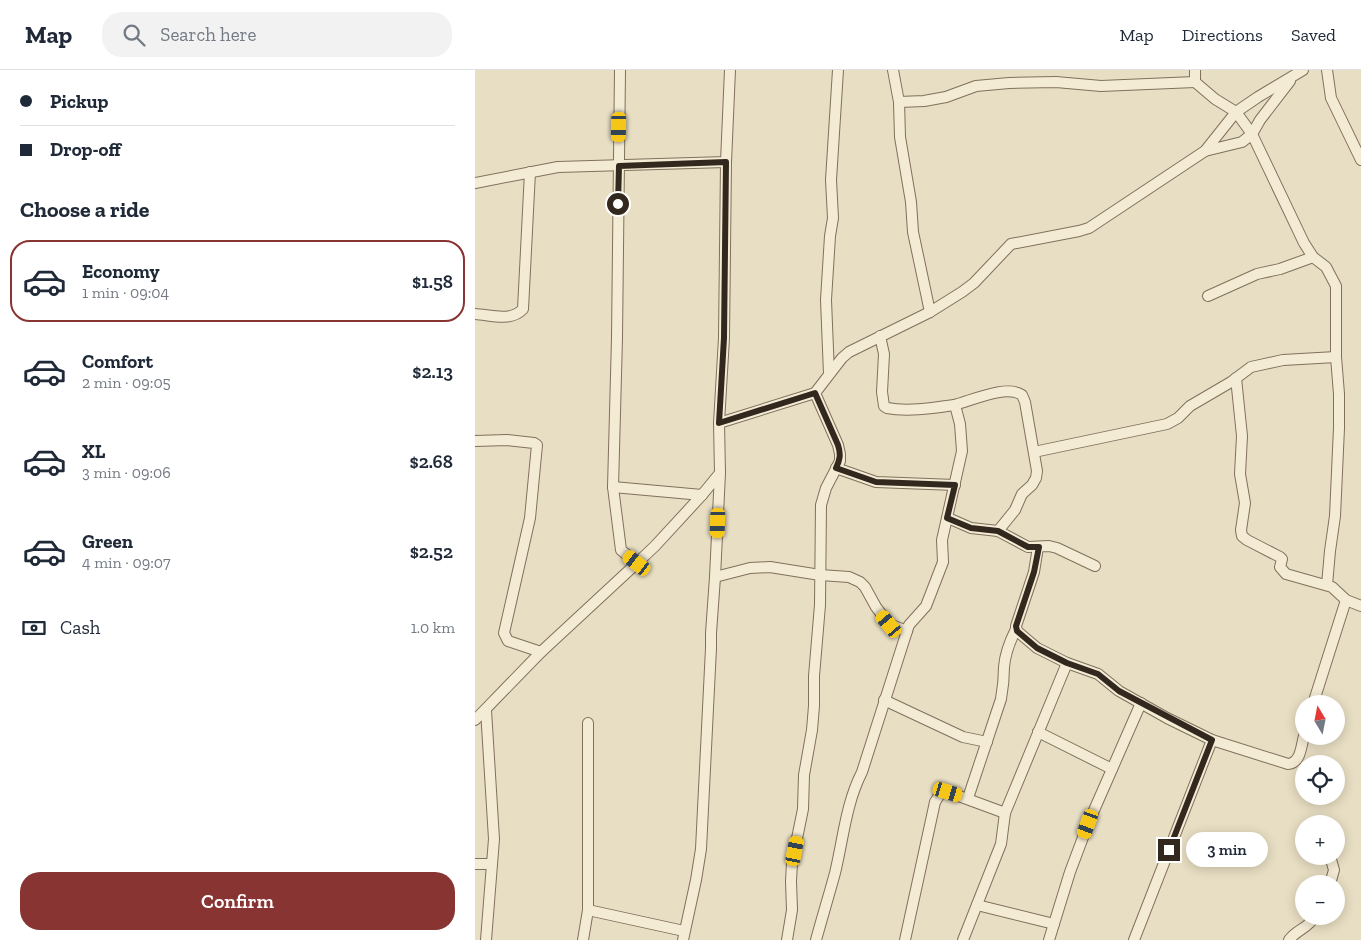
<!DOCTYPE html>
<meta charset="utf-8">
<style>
body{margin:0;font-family:"Zilla Slab",serif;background:#f2f2f3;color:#1f2937;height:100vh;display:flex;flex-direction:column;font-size:19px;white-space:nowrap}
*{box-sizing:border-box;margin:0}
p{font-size:16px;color:#747a83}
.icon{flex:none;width:28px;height:28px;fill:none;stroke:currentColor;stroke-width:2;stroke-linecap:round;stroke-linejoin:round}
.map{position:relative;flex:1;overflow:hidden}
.sheet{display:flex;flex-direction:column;background:#fff;width:475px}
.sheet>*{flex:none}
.banner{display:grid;align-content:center;height:110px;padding:0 20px;background:#fff}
.needle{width:32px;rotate:350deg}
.controls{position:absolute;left:820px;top:625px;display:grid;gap:10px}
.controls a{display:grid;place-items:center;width:50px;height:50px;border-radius:50%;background:#fff;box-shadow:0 2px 12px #0003;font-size:25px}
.end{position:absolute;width:22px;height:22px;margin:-11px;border:6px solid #32281e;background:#fff;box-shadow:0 0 0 2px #fff}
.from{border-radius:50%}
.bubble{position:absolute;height:35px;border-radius:18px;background:#fff;box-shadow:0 2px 12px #0003;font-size:16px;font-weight:600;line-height:35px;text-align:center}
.car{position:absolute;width:15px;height:30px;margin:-15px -8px;border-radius:6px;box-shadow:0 0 4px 1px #0007;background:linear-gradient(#f5c518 24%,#345 0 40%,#f5c518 0 76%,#345 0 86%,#f5c518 0)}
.banner b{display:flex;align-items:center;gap:18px;height:48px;font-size:19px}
.banner b+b{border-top:1px solid #e0e1e3}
.banner i{width:12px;height:12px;background:#1f2937}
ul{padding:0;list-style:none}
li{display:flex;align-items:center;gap:15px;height:82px;margin:0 10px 8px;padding:0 10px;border:2px solid transparent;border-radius:20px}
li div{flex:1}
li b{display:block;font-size:19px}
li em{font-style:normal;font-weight:600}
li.on{border-color:#883433}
li>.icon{width:45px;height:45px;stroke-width:1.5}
h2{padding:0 20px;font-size:22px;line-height:60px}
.pay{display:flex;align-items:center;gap:12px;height:55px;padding:0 20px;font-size:19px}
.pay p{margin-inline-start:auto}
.primary-button{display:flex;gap:10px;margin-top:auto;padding:10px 20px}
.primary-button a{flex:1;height:58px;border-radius:20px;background:#883433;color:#fff;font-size:20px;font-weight:600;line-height:58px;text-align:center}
header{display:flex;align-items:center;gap:30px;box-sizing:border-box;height:70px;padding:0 25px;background:#fff;border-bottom:1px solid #e0e1e3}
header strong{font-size:24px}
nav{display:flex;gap:28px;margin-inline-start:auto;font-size:18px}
.search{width:350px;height:45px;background:#f2f2f3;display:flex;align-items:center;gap:12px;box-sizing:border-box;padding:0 18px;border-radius:20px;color:#747a83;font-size:19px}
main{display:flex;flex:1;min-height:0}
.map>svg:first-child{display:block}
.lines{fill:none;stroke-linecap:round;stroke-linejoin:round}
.minor-casing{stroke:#80705c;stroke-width:12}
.minor{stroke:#f4ebd5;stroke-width:10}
.route{stroke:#32281e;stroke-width:6}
</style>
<header>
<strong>Map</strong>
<div class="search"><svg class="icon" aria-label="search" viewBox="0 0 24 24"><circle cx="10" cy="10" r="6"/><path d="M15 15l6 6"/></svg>Search here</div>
<nav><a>Map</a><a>Directions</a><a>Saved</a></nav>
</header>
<main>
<section class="sheet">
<div class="banner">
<b><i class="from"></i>Pickup</b>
<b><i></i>Drop-off</b>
</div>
<h2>Choose a ride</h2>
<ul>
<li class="on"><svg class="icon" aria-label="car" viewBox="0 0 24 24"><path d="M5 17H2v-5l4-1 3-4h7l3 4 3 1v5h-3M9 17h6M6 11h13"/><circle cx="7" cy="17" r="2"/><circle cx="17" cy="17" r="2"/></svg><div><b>Economy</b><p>1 min · 09:04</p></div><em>$1.58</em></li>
<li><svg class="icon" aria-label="car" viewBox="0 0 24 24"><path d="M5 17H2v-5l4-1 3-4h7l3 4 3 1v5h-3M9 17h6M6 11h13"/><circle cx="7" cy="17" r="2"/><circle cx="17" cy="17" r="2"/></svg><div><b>Comfort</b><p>2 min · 09:05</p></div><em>$2.13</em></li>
<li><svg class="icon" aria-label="car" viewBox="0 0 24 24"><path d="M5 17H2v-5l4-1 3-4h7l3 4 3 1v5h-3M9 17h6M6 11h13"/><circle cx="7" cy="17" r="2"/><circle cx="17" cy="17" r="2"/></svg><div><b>XL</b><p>3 min · 09:06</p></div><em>$2.68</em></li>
<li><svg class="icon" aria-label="car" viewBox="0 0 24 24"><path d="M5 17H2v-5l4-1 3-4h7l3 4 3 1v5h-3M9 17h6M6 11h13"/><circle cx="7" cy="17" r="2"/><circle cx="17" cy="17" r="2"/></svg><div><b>Green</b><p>4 min · 09:07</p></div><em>$2.52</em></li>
</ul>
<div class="pay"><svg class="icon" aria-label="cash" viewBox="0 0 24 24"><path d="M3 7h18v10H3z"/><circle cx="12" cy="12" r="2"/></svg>Cash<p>1.0 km</p></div>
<div class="primary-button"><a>Confirm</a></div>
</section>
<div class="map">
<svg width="886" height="870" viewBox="0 0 886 870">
<rect width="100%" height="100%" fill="#e8dec3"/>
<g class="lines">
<defs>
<g id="minor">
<path d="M145,0L142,268L138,417L146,480L162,493L180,476L227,425"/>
<path d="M418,0L424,32L425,67L436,132L438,162L455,242"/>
<path d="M720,0V12L740,29L761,42L783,27L828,0"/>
<path d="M852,0L856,28L886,90"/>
<path d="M424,32L449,31L471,27L501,16L534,13L581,12L626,16L720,12"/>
<path d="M730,81L767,72L777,64L785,50L815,11"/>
<path d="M0,113L83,97L251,92"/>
<path d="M733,226L782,204L805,199L838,187"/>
<path d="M0,244C16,245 36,252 48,239L55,102"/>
<path d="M405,266L409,284L407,322L409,336L412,338C433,342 458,338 479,335C496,331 531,314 547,325L550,332L562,401L561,408L557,415L547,424L540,440L523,461"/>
<path d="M354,304L351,230L355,166L358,148L356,110L363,0"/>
<path d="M761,308L767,366L765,404L770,433L766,460L767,466L772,470L805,487L807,489L805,497L811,504L857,517L871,530L886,536"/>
<path d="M244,353L340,323L367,288L374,282L455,242L487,222L499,213L536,174L604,161L614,158L730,81L761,42L777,64L829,173L838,187L851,197L861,216V287L864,324V358L860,446L855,481L852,515"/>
<path d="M0,371L32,370L59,373L62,375L55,448L29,563L33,571L66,582"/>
<path d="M559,382L692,354L703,348L715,336L756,312L776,297L808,290L861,287"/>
<path d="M361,398L401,412L480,415"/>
<path d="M138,417L227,425L245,403"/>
<path d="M473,448L496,458L523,461L553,477L574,476L582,478L620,496"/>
<path d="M563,477L559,502L541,556L542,561L562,578L592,593L623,604L644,621L692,648L737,670L813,694C826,693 826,676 829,666"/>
<path d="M240,507L275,498L295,497L345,505L374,507L385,512L390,517L401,537L414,554L432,561L434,555L451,536L468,492L467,470L487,381L485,354L480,335"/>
<path d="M409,630L488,667L512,672"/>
<path d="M838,634L871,530"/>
<path d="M11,640L19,769L11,870"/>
<path d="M0,650L66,582L162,493"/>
<path d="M563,662L637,699"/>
<path d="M493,728L526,629C528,618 529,608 529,597C530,584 535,571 541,559"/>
<path d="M0,794H17"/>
<path d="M855,814L859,800L855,786"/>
<path d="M502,835L579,854"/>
<path d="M113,840L209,861"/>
<path d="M108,870L113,840V653"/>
<path d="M208,870L221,810L226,779L236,578V563L240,507L245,403L244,353L249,268L251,92L255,0"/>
<path d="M312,870L317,840L316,811L317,793L328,739L329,705L337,660L339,636V606L345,535L346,435L351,418L365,391V384L363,375L340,323"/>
<path d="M341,870C347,848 354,825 360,803C368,770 371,733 387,702L432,561"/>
<path d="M430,870L460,732L465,724L473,722L530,743"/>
<path d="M488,870L526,774L530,743L592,593"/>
<path d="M574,870L595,802L613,754L666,633"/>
<path d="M659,870L737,670"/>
<path d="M814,870C822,859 833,859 840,846"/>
</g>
</defs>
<!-- minor casing -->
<use href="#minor" class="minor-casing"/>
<!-- minor -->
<use href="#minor" class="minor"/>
</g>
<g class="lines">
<!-- route -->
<path class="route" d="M143,134L144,96L251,92L249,268L244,353L340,323L363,375C366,384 365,390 361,398L401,412L480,415L472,448L496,458L523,461L553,477H564L559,502L541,556L542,561L562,578L592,593L623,604L644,621L737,670L694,780"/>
</g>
</svg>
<div class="controls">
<a><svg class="needle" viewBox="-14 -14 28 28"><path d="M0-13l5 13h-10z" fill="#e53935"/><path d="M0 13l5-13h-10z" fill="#747a83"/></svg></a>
<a><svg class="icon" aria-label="locate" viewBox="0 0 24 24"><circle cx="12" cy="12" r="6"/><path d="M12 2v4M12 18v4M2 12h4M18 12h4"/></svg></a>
<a>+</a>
<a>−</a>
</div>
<i class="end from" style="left:143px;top:134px"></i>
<i class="end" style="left:694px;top:780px"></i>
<div class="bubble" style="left:711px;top:762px;width:82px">3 min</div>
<i class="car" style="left:144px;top:57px;rotate:181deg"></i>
<i class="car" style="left:243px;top:453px;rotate:182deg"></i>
<i class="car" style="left:162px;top:493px;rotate:308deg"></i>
<i class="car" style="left:414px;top:554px;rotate:320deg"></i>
<i class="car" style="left:473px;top:722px;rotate:107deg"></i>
<i class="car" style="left:613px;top:754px;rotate:200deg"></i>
<i class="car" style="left:320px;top:781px;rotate:11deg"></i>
</div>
</main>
